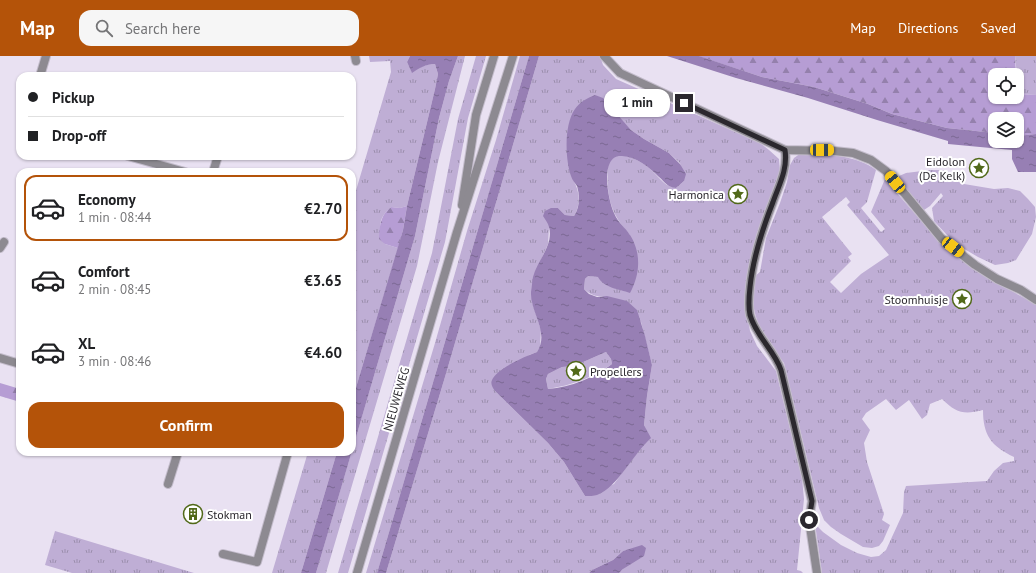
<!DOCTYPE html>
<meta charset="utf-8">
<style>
body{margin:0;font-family:"PT Sans",sans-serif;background:#f6f6f6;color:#202124;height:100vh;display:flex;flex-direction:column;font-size:15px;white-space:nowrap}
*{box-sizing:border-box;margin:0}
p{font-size:13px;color:#757577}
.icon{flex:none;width:22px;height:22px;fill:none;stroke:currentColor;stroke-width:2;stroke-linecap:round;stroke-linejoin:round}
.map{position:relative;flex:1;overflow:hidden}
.panel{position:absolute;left:16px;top:112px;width:340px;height:288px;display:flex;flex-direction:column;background:#fff;border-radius:12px;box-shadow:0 1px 3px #0004}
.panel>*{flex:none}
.guide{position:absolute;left:16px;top:16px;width:340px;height:88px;border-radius:12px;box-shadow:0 1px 3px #0004;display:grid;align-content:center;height:88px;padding:0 12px;background:#fff}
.buttons{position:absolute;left:988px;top:12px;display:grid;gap:8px}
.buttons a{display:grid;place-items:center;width:36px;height:36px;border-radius:8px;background:#fff;box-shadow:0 1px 3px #0004;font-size:20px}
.end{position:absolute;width:18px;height:18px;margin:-9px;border:5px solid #2b282e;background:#fff;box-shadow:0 0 0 2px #fff}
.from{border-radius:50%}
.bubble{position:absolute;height:28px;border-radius:12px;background:#fff;box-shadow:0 1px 3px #0004;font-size:13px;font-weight:700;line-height:28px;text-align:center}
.car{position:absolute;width:12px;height:24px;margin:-12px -6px;border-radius:5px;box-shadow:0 0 3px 1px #0007;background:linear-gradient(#f5c518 24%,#345 0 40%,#f5c518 0 76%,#345 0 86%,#f5c518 0)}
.guide b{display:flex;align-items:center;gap:14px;height:38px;font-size:15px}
.guide b+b{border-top:1px solid #e0e0e0}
.guide i{width:10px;height:10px;background:#202124}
ul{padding:7px 0 0;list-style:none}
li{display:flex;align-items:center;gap:12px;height:66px;margin:0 8px 6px;padding:0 4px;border:2px solid transparent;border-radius:12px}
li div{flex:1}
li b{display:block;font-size:15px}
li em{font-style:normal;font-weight:700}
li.on{border-color:#b45309}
li>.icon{width:36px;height:36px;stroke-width:1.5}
.action{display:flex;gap:8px;margin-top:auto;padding:8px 12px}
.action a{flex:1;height:46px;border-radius:12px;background:#b45309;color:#fff;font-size:16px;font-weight:700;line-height:46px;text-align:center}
header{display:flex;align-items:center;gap:24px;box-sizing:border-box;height:56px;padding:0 20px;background:#b45309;color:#fff}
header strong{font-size:19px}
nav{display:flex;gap:22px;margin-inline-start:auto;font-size:14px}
.search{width:280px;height:36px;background:#f6f6f6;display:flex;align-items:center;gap:10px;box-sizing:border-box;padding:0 14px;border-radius:12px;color:#757577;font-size:15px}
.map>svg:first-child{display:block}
.grass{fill:url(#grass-tufts);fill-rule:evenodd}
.forest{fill:url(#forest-firs)}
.water{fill:url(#water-ripples);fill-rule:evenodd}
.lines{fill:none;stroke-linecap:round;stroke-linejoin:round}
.service-casing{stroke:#c3bccb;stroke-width:10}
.minor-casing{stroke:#c3bccb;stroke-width:10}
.tertiary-casing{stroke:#c3bccb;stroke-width:10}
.service{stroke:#8d8a91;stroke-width:8}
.minor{stroke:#8d8a91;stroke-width:8}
.tertiary{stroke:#8d8a91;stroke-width:8}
.route{stroke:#2b282e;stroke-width:5}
.labels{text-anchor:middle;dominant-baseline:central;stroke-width:4;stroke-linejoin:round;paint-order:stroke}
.poi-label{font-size:12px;fill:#2b282e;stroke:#fff;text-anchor:end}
.street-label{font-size:12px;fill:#2b282e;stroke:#fff}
</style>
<header>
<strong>Map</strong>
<div class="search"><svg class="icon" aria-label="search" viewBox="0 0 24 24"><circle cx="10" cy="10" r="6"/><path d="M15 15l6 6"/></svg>Search here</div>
<nav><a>Map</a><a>Directions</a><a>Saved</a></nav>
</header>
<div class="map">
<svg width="1036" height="517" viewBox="0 0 1036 517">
<defs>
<pattern id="grass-tufts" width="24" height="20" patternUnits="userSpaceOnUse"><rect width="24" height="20" fill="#bfaed5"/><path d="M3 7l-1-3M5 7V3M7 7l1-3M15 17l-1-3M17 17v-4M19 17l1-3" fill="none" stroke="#9b8ead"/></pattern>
<pattern id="forest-firs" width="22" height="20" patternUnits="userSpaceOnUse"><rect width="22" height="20" fill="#b69dd4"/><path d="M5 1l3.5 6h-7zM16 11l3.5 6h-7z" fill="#9480ac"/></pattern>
<pattern id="water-ripples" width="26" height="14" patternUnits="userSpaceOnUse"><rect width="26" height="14" fill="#977fb4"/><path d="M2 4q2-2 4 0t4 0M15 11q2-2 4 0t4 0" fill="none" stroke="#7b6893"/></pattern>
</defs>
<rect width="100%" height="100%" fill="#e9e1f2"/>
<!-- grass -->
<g class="grass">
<path d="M369,0H410L407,6L412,16C419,11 426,8 435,8L438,18L435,33L407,150L400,152L391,151C377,163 379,172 385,188L398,192L352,345V148L391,16L390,5L370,6Z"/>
<path d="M458,0H465L438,106L417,210L326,517H316L415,180L439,62L449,25Z"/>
<path d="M476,0H486L468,62L445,186L348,517H338L432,197L458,63Z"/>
<path d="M520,0H529L377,517H366L435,287L467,175L496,84Z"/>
<path d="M539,0H600L603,9L616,23L760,87L769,94L779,103L780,115L757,177L749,214L745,243L750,275L757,290L776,315L802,422L804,443L797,514L801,515L803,517H619L623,513L632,493L623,495L613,504L592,514L589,517H386L445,321ZM620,62L631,74L644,83L669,97L680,107L684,125L676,132C673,131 670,130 667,129C663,127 654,116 649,112C641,105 619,92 610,105C606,112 608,124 608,133C610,152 617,165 630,179L598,221L588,220L585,223L584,233C590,238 595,241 602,240L641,266L652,309L647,340L644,369L650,382L642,390L614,428L585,440L564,406L548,387L495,335L529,299L537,296L540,291L541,274L532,246L541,204L548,188L549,171L558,152L565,159L574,160C581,149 580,135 573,124Z"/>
<path d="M1015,0H1036V39L1017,38V19Z"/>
<path d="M801,97C823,97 859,100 876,114L867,146L861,152L881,176L885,173L871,156L885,123C911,153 936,184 968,209C989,225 1014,235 1036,249V517H822L815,468L823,476L841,489L857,497L871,501L879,500L886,494L903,457L904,436L906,430L987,425L994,415L1003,407L1014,405V401C991,390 983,379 983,354C964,359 956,357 942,343L930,348L927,359L922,363L909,344L896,354L886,343L866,357L862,363L870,374L864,387L867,406L884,458L882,464L890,469L883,485L879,490L872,492L863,491L841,478L831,471L824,464L819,452L784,307C768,286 752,266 753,239C753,233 755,226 755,220L760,216L766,182L780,147L787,126L790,109L794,102ZM846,141L850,146L847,149L889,199L861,218L841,237L830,226L851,205L848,201L852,198L822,161Z"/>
<path d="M930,114H944L956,124L964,128L994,133L1008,132L1020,135L1028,143L1035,151L1036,161L1032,178L1016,204L1008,207L995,209L978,201L961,191L946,178L934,165L932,152L943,140L941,137L930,150L924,154L918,150L899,127V120L906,117Z"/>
<path d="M606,296L611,303L612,308C592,322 572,329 548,333L546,323L548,318L562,311L574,310Z"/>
<path d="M308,396H337L301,517H272Z"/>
<path d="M55,475L194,517H72L45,509Z"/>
</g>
<!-- forest -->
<g class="forest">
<path d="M698,0H1015L1016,19H995V41H1017V33V38L1036,39V78L1017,80V63H995V77L947,72L892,58L868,48L814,31L762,21Z"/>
<path d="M407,150L403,174L398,192L385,188L379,183C380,169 380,160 391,151L400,152Z"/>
<path d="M0,327L20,333V346L0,340Z"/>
</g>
<!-- water -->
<g class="water">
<path d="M410,0H458L449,25L439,62L415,180L327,480L316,517H301L337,396H352V345L403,174L407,150L435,33L438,18L435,8C426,8 419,12 412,17L407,6Z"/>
<path d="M529,0H539L445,321L386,517H377Z"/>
<path d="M667,0H699L762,21L814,31L868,48L892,58L947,72L995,77V85H1017V80L1036,78V116H1018L1012,103V94L948,88V85L877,64L808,42L736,22Z"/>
<path d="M595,39L603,42L631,74L644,83L669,97L680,108L686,118L684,125L676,132C667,131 665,126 659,121C649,111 637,101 622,100C599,98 608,145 614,157C618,167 625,171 630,179C633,183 636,191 637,196C640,210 637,224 630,237C619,233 604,232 598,221L588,220L585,223L584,233L589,238L597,241L607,240L627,245L637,254L645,280L652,309L647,340L644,369L651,382C633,398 618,431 597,439C594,440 589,440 585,440L564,406L548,387L495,335C493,332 490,328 492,324C496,313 526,300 537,296C550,276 530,257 531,236C532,231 532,225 533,221C537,205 554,189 549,171C548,167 545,163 543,160L545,155L551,152H558L565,159L574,160C580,151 580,140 577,130C575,127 572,124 571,120C565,103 564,68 575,53C580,46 587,42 595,39ZM606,296L611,303L612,308C594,322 571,331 548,333L546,323L548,318L562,311L574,310Z"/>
<path d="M642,489L646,492L644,500L623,513L619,517H589L592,514L613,504L623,495Z"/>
</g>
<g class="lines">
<defs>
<g id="service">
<path d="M355,0L356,5"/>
<path d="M604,0L620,17L785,94L834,95L853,97L871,104L886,115L942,183L975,209L997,223L1021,234L1036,244"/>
<path d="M40,20L46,0"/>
<path d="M785,94C788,113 779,129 773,146C762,174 753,201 750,231C749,240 748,250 750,259C756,280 774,294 781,314L812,445L809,464L817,517"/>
<path d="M128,100L185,116"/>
<path d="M213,116L218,100"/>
<path d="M0,192L4,186"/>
<path d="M168,428L178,396"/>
<path d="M223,498L257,506L288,396"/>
</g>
<path id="minor" d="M0,302L20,308"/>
<g id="tertiary">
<path d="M462,149L476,59L494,0"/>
<path d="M357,517L457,176L513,0"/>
</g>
</defs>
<!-- service casing -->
<use href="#service" class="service-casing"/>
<!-- minor casing -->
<use href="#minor" class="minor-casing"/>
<!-- tertiary casing -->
<use href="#tertiary" class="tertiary-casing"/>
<!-- service -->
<use href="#service" class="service"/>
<!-- minor -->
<use href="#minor" class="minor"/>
<!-- tertiary -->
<use href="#tertiary" class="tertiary"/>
</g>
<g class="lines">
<!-- route -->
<path class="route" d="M684,47L785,94C788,113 779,129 773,146C762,174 753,201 750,231C749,240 748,250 750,259C756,280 774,294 781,314L812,445L809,464"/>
</g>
<!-- icons -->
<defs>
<symbol id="sight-ring" viewBox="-11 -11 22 22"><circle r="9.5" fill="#fff" stroke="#516919" stroke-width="1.5"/><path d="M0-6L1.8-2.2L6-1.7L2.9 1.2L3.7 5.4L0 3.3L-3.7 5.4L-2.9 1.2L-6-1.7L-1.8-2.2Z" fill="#516919"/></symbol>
<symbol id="building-ring" viewBox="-11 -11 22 22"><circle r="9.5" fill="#fff" stroke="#516919" stroke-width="1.5"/><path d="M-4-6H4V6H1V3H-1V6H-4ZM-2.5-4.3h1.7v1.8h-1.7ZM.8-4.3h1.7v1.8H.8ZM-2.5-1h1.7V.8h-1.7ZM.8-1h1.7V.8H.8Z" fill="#516919"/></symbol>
</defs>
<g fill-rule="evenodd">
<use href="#sight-ring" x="968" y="101" width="22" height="22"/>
<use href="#sight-ring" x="727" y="127" width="22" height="22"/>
<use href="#sight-ring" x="951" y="232" width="22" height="22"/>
<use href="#sight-ring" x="565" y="304" width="22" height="22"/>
<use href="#building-ring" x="182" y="447" width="22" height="22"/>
</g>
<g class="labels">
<!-- poi labels -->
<g class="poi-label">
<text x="965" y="105">Eidolon<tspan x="965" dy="14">(De Kelk)</tspan></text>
<text x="724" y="138">Harmonica</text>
<text x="948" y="243">Stoomhuisje</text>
<text x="590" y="315" text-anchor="start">Propellers</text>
<text x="207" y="458" text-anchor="start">Stokman</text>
</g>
<!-- street labels -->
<g class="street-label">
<text transform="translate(396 343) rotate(-74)">NIEUWEWEG</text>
</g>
</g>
</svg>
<div class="buttons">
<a><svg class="icon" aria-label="locate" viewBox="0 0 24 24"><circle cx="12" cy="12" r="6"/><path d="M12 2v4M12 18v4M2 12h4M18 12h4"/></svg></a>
<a><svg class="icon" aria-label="layers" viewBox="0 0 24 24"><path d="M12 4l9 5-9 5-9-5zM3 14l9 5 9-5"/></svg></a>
</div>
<i class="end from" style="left:809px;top:464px"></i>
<i class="end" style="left:684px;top:47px"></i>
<div class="bubble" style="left:604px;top:33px;width:66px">1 min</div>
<i class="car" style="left:822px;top:94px;rotate:90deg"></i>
<i class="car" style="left:895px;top:126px;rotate:321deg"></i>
<i class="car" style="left:953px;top:191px;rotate:128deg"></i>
<div class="guide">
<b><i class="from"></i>Pickup</b>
<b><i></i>Drop-off</b>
</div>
<section class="panel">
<ul>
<li class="on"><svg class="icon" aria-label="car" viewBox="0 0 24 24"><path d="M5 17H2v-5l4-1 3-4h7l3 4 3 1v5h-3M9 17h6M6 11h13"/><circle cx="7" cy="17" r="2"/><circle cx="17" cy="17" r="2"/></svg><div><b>Economy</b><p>1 min · 08:44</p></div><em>€2.70</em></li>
<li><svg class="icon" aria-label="car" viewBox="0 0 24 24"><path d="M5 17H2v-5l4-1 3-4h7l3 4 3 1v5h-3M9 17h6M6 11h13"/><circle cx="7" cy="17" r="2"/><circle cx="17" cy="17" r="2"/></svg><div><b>Comfort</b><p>2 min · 08:45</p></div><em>€3.65</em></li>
<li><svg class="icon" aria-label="car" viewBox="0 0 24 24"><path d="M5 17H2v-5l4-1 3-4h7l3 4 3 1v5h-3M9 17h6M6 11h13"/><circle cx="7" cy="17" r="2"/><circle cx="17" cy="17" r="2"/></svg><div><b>XL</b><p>3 min · 08:46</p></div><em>€4.60</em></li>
</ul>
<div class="action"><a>Confirm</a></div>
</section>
</div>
